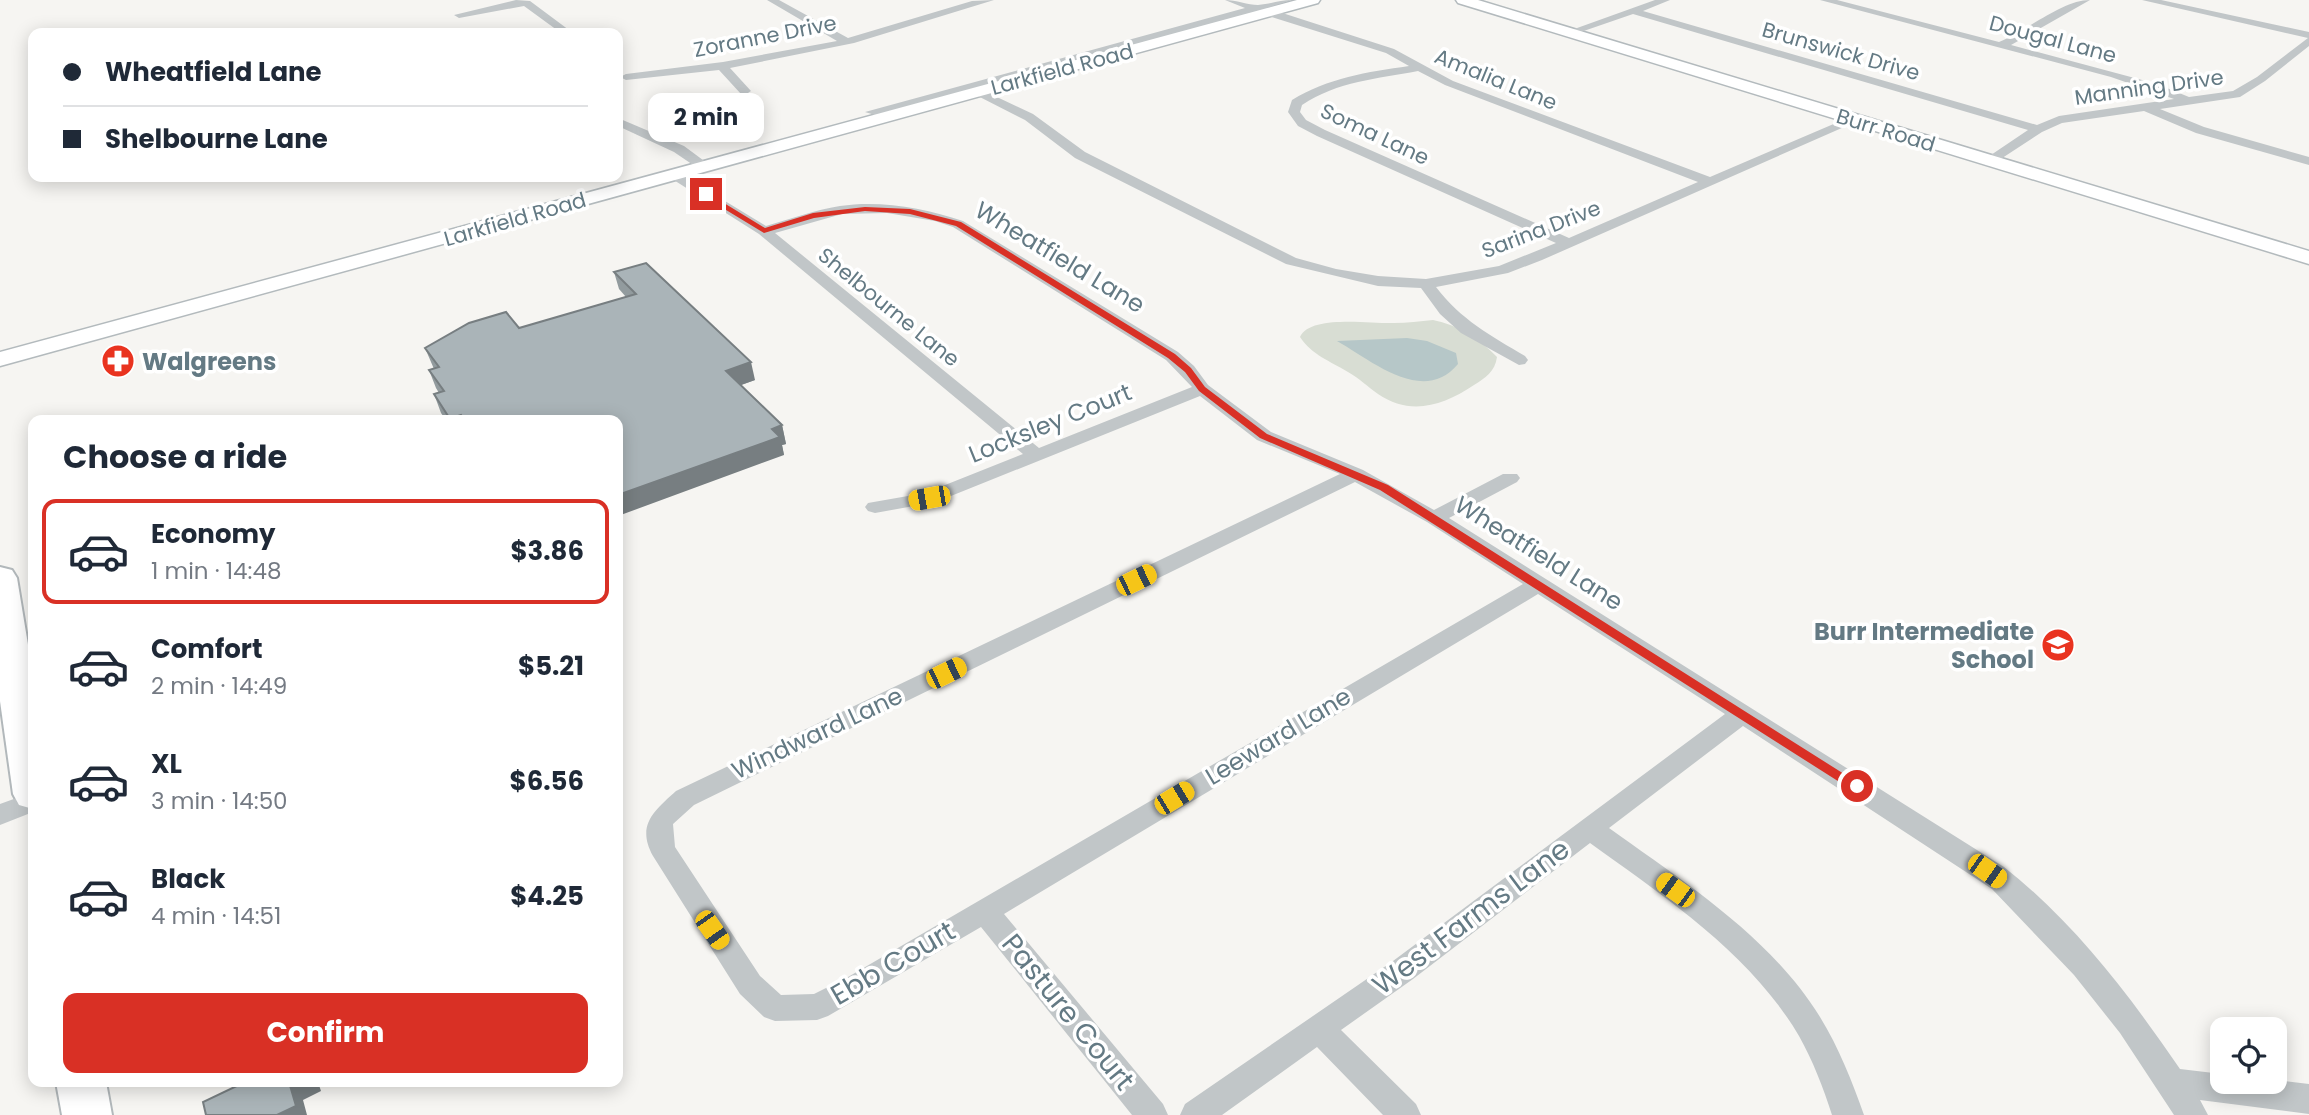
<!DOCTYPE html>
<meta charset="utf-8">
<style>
body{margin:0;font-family:Poppins,sans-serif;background:#f6f6f7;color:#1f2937;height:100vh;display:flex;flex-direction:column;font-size:26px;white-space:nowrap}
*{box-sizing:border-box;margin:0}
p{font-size:23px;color:#747a83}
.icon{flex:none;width:38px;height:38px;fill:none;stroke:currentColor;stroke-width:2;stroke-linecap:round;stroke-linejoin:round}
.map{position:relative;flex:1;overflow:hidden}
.sheet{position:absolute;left:28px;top:415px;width:595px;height:672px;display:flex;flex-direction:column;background:#fff;border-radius:14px;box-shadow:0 4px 18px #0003}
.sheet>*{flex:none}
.hud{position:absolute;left:28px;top:28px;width:595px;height:154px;border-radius:14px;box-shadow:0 4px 18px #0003;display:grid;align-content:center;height:154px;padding:0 35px;background:#fff}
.tools{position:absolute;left:2210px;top:1017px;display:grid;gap:14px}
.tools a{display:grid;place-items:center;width:77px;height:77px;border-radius:14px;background:#fff;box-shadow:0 4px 18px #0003;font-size:35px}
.end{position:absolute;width:32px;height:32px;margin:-16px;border:9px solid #d93025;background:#fff;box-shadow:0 0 0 4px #fff}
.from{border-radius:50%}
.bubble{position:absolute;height:49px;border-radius:14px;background:#fff;box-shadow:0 4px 18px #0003;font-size:23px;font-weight:700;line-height:49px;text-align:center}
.car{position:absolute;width:21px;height:42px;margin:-21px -10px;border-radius:9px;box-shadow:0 0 5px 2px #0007;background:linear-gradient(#f5c518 24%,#345 0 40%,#f5c518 0 76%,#345 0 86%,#f5c518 0)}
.hud b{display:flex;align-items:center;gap:24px;height:66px;font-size:26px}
.hud b+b{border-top:2px solid #e0e1e3}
.hud i{width:18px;height:18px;background:#1f2937}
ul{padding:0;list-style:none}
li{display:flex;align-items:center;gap:21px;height:105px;margin:0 14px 10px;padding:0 21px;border:4px solid transparent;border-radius:14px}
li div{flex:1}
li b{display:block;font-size:26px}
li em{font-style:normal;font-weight:700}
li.selected{border-color:#d93025}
li>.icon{width:63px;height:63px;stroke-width:1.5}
h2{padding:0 35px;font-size:32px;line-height:84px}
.button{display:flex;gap:14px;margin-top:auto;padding:14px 35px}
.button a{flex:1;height:80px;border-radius:14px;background:#d93025;color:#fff;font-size:28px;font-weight:700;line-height:80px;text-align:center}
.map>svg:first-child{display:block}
.green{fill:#d8ddd3}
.water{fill:#b6c7c8}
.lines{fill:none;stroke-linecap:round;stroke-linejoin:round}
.secondary-casing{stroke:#b3babd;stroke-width:3}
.primary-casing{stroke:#b2b8bb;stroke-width:4}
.street{fill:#c1c6c8;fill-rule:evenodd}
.secondary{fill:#fff;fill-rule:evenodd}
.primary{fill:#fff;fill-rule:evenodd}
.wall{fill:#929b9e}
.shaded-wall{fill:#777e81}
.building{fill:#aab4b8;stroke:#777e81;stroke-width:2}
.route{fill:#d93025}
.labels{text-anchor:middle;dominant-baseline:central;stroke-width:7;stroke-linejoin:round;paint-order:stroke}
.far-street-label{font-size:21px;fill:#647a84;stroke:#fff}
.street-label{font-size:24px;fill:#647a84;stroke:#fff}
.poi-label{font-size:24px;font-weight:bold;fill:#647a84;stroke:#fff;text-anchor:start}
.near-street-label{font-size:28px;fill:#647a84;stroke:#fff}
</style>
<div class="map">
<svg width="2309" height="1115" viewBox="0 0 2309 1115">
<rect width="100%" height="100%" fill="#f6f5f2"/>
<!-- green -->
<path class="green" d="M1433,320C1458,325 1479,338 1497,357C1495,372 1485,378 1474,385C1443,406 1410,416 1378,394C1368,387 1359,378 1348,372C1330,361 1312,355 1300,337C1310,314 1372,324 1394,323C1407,323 1420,321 1433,320Z"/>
<!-- water -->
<path class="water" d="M1407,338L1427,341L1456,353L1458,364C1423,406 1371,360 1337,341Z"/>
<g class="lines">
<defs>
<g id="secondary">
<path d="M1297,0H1320L1318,3L0,366V352Z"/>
<path d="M1456,0H1478L2309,251V264L1458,3Z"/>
</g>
<g id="primary">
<path d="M0,567L12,570L17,578L33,675V809L19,805L13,794L0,701Z"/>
<path d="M56,1082H106L112,1115H62Z"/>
</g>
</defs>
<!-- secondary casing -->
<use href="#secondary" class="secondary-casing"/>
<!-- primary casing -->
<use href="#primary" class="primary-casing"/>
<!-- street -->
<g class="street">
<path d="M516,0L530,1L573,33H561L524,6L459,18L454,15Z"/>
<path d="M767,0H779L848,38L972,1L994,0L854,43L730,68L751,91L745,95L741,94L719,70L626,80L620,77L626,74L723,62L837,41Z"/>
<path d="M1225,0C1236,0 1248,5 1258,5C1270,4 1280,0 1292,0L1267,8L1394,49L1453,81L1710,177L1850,117L1854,116L1860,120L1542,260L1508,273L1436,287C1460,319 1491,336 1525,356L1528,360L1525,364L1519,365L1461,333L1440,314L1421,288L1378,286L1286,264L1075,158L1025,120L970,92L980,89L1033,114L1085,152L1296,258L1336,269L1378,276L1426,279L1499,266L1556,243L1317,136L1298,126L1288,112L1292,100C1328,78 1367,72 1409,66L1386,53L1256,12L875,115L865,112L1245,8ZM1418,71L1445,85L1698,182L1569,238L1325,130L1306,120L1300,112L1302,105C1338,81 1377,79 1418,71Z"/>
<path d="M1655,0H1670L1643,11L2037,125L2059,116L2174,99L2111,77L1820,0H1837L1999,42C2027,31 2062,0 2090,0L2011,45L2157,84L2189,97L2233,91L2257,77L2308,38L2142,0H2161L2309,32V46L2265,81L2240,97L2160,109L2204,127L2309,157V165L2196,133L2144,111L2062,123L2042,132L1990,166L1985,165V159L2028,130L1633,14L1575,34L1566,32Z"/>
<path d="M618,118L684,146L711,166L709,169H699L674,152L618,126Z"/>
<path d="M674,170L766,226C790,219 815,210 840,206C880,200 925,208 963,221L1178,352L1194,366L1208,385L1271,432L1363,470L1434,510L1503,474H1517L1520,478L1517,482L1449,518L2004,867C2074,922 2130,996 2180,1069L2222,1074V1082L2275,1080L2309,1084V1114L2200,1100L2208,1115H2174L2120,1033L2074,975L1992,889L1743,726L1609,828C1684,882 1771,937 1820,1017C1839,1048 1852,1081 1864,1115H1832C1823,1087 1813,1061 1799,1036C1751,954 1665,897 1590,843L1413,979L1341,1030L1416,1104L1421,1115H1383L1317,1047L1222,1115H1180L1185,1104L1393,961L1725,714L1538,594L1004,914L1163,1104L1168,1115H1132L981,927L828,1016L817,1020L775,1021L764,1017L740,994L653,856C636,825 654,811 676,791L1340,474L1257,440L1200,396L936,502L875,513L868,511L865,507L868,503L925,493L1023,454L759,234L669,177V171ZM887,213L935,221L953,227L1166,360L1192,387L1039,448L775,233L842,214ZM1355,482L1427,522L1523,584L848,977L814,994L781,995L760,976L675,847L673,824L694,805Z"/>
<path d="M33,792V812L0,825V804Z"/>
</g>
<!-- secondary -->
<use href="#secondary" class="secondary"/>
<!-- primary -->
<use href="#primary" class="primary"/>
</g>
<!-- wall -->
<path class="wall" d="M614,272L755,380L741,385L782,425L786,444L782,445L784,455L618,420H446L441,413L434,394L439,393L436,388L429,370L434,369L425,348L519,328L626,297L619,289Z"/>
<!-- shaded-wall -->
<g class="shaded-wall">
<path d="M59,177H84L62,182Z"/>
<path d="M751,362L755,380L730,389L726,371Z"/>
<path d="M461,415L463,420H451L450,419Z"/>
<path d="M782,425L786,444L782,445L784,455L618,516V495Z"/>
<path d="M289,1082H318L321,1091L303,1100L307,1115H277Z"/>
</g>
<!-- building -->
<g class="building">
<path d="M646,263L751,362L726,371L782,425L772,429L780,437L618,495V420H465L461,415L450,419L434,394L444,391L429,370L439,367L425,348L469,323L506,312L519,328L636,294L614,272Z"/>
<path d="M245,1082H289L296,1106L277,1115H206L203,1102Z"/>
</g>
<!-- route -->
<path class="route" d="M706,192L765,228L813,213L865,207L910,209L961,222L1175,354L1191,368L1205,387L1267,434L1388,485L1863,786L1861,790H1852L1380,490L1260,438L1199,391L1185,372L1168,358L956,226L910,214L865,211L814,218L764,233L703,196Z"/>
<!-- icons -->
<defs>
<symbol id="pharmacy-disc" viewBox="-11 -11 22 22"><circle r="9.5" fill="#e9331f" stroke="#fff"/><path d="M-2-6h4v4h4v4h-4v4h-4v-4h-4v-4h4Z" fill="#fff"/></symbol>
<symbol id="school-disc" viewBox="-11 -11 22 22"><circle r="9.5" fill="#e9331f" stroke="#fff"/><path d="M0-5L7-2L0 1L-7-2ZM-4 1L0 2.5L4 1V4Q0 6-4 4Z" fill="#fff"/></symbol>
</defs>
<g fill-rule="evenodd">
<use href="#pharmacy-disc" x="99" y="342" width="38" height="38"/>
<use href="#school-disc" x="2039" y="626" width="38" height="38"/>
</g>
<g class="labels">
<!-- far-street labels -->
<g class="far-street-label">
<text transform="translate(765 36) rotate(-11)">Zoranne Drive</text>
<text transform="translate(2053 39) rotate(15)">Dougal Lane</text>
<text transform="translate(1841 51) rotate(16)">Brunswick Drive</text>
<text transform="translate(1062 69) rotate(-15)">Larkfield Road</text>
<text transform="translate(1496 79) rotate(22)">Amalia Lane</text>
<text transform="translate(2149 87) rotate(-8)">Manning Drive</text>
<text transform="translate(1886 130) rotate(17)">Burr Road</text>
<text transform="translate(1375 134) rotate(25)">Soma Lane</text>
<text transform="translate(515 219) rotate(-16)">Larkfield Road</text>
<text transform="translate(1541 229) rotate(-21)">Sarina Drive</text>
<text transform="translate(889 307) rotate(39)">Shelbourne Lane</text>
</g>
<!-- street labels -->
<g class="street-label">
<text transform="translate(1060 257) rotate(31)">Wheatfield Lane</text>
<text transform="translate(1050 423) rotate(-22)">Locksley Court</text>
<text transform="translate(1539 553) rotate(32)">Wheatfield Lane</text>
<text transform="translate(817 733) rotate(-25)">Windward Lane</text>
<text transform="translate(1278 736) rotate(-31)">Leeward Lane</text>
</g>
<!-- poi labels -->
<g class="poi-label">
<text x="142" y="361">Walgreens</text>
<text x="2034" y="631" text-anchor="end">Burr Intermediate<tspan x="2034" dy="28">School</tspan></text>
</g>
<!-- near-street labels -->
<g class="near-street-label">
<text transform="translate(1471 917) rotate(-37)">West Farms Lane</text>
<text transform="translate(893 963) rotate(-30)">Ebb Court</text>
<text transform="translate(1068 1012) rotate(51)">Pasture Court</text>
</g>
</g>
</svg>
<div class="tools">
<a><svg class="icon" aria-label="locate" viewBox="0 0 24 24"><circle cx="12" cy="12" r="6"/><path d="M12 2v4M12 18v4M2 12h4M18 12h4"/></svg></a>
</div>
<i class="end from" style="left:1857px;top:786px"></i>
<i class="end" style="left:706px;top:194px"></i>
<div class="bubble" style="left:648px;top:93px;width:116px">2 min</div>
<i class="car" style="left:929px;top:498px;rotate:260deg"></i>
<i class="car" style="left:1136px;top:580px;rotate:64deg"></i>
<i class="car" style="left:946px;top:673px;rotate:64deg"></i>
<i class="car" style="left:1174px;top:798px;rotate:59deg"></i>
<i class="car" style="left:1987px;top:871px;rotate:125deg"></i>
<i class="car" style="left:1675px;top:890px;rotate:306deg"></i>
<i class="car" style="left:712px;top:930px;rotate:145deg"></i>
<div class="hud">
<b><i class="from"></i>Wheatfield Lane</b>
<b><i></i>Shelbourne Lane</b>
</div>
<section class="sheet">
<h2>Choose a ride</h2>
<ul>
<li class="selected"><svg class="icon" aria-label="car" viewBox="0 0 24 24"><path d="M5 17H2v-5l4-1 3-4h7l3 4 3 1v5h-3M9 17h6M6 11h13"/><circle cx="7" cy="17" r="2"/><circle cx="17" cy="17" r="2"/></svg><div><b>Economy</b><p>1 min · 14:48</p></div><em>$3.86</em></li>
<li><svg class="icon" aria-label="car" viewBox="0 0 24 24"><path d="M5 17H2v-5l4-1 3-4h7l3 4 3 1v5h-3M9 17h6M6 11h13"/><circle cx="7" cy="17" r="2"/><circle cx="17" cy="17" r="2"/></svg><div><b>Comfort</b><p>2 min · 14:49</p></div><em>$5.21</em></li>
<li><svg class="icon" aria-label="car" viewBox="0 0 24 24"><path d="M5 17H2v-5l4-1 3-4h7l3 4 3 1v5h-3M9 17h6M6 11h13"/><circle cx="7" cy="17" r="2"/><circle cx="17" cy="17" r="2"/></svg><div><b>XL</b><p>3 min · 14:50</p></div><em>$6.56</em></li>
<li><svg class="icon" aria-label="car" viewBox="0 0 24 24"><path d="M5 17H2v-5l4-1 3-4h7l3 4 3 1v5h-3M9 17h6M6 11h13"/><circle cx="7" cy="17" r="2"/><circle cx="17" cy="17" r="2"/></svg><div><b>Black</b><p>4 min · 14:51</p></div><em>$4.25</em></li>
</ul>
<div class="button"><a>Confirm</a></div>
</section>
</div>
